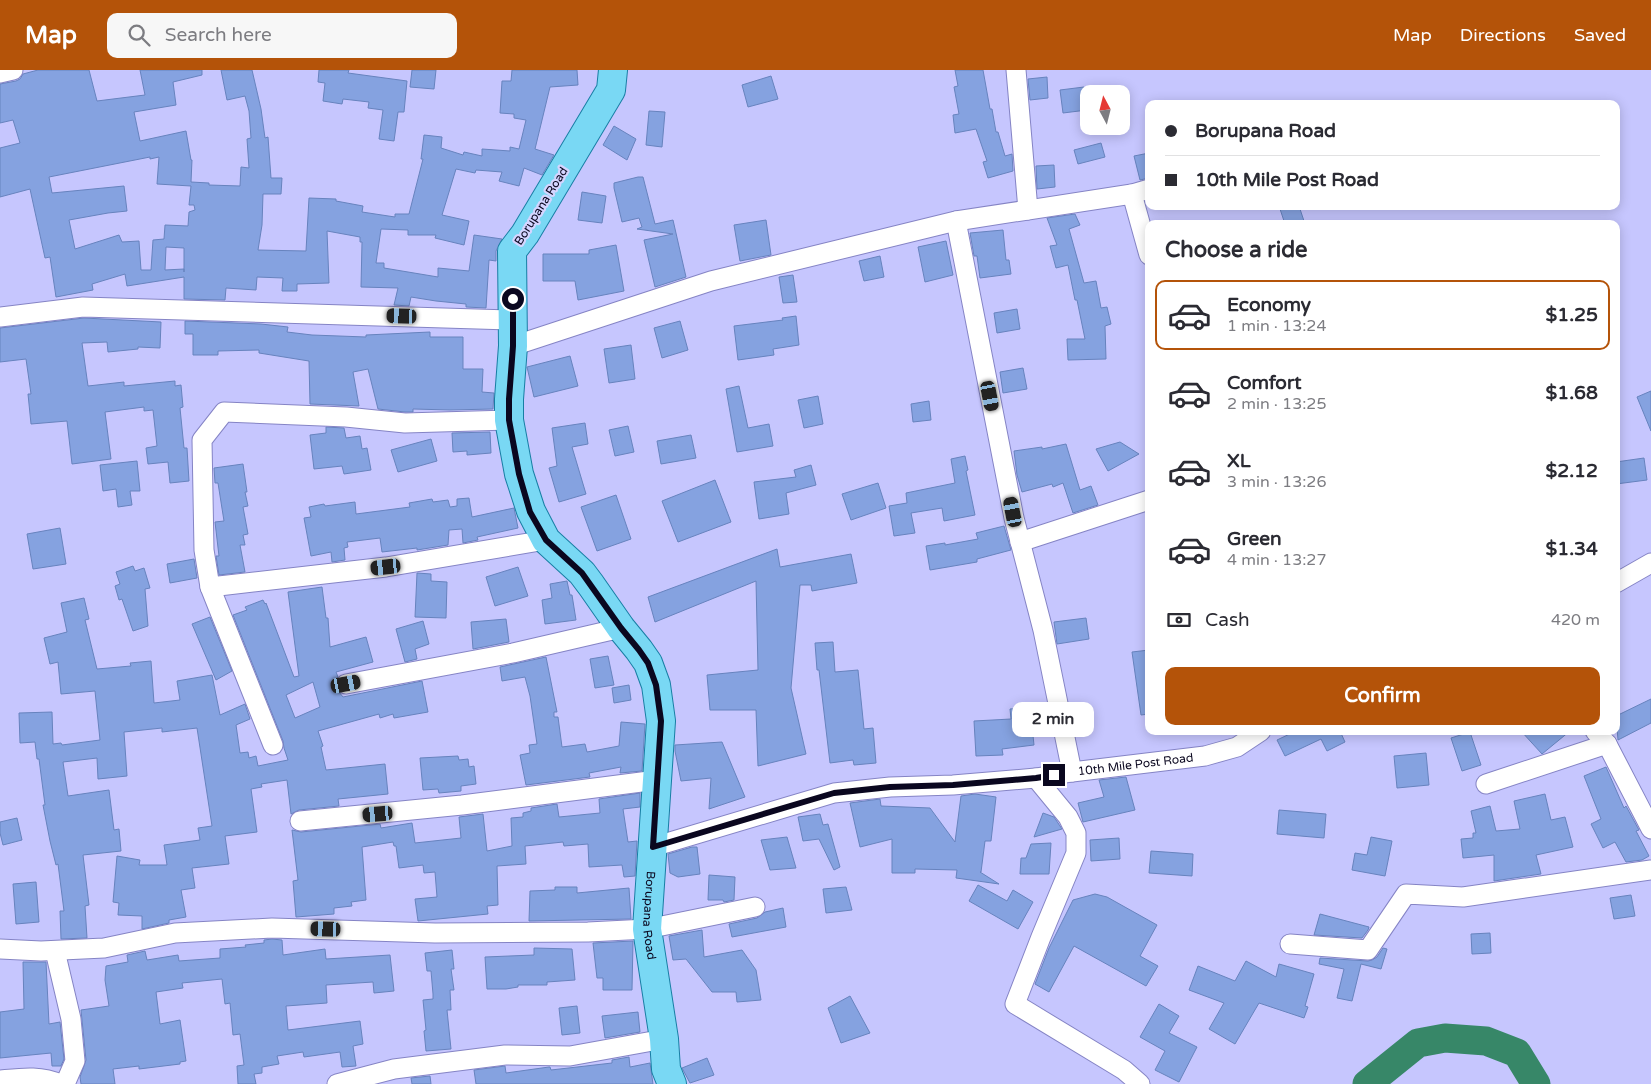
<!DOCTYPE html>
<meta charset="utf-8">
<style>
body{margin:0;font-family:"Varela Round",sans-serif;background:#f7f7f7;color:#2b2b33;height:100vh;display:flex;flex-direction:column;font-size:19px;white-space:nowrap}
*{box-sizing:border-box;margin:0}
p{font-size:16px;color:#7c7c81}
.icon{flex:none;width:28px;height:28px;fill:none;stroke:currentColor;stroke-width:2;stroke-linecap:round;stroke-linejoin:round}
.map{position:relative;flex:1;overflow:hidden}
.drawer{position:absolute;left:1145px;top:150px;width:475px;height:515px;display:flex;flex-direction:column;background:#fff;border-radius:10px;box-shadow:0 2px 12px #0003}
.drawer>*{flex:none}
.hud{position:absolute;left:1145px;top:30px;width:475px;height:110px;border-radius:10px;box-shadow:0 2px 12px #0003;display:grid;align-content:center;height:110px;padding:0 20px;background:#fff}
.needle{width:32px;rotate:353deg}
.buttons{position:absolute;left:1080px;top:15px;display:grid;gap:10px}
.buttons a{display:grid;place-items:center;width:50px;height:50px;border-radius:10px;background:#fff;box-shadow:0 2px 12px #0003;font-size:25px}
.end{position:absolute;width:22px;height:22px;margin:-11px;border:6px solid #0a071f;background:#fff;box-shadow:0 0 0 2px #fff}
.from{border-radius:50%}
.bubble{position:absolute;height:35px;border-radius:10px;background:#fff;box-shadow:0 2px 12px #0003;font-size:16px;font-weight:800;line-height:35px;text-align:center}
.car{position:absolute;width:15px;height:30px;margin:-15px -8px;border-radius:6px;box-shadow:0 0 4px 1px #0007;background:linear-gradient(#222 24%,#8ab4d8 0 40%,#222 0 76%,#8ab4d8 0 86%,#222 0)}
.hud b{display:flex;align-items:center;gap:18px;height:48px;font-size:19px}
.hud b+b{border-top:1px solid #e1e1e2}
.hud i{width:12px;height:12px;background:#2b2b33}
ul{padding:0;list-style:none}
li{display:flex;align-items:center;gap:15px;height:70px;margin:0 10px 8px;padding:0 10px;border:2px solid transparent;border-radius:10px}
li div{flex:1}
li b{display:block;font-size:19px}
li em{font-style:normal;font-weight:800}
li.selected{border-color:#b45309}
li>.icon{width:45px;height:45px;stroke-width:1.5}
h2{padding:0 20px;font-size:22px;line-height:60px}
.pay{display:flex;align-items:center;gap:12px;height:55px;padding:0 20px;font-size:19px}
.pay p{margin-inline-start:auto}
.cta{display:flex;gap:10px;margin-top:auto;padding:10px 20px}
.cta a{flex:1;height:58px;border-radius:10px;background:#b45309;color:#fff;font-size:20px;font-weight:800;line-height:58px;text-align:center}
header{display:flex;align-items:center;gap:30px;box-sizing:border-box;height:70px;padding:0 25px;background:#b45309;color:#fff}
header strong{font-size:24px}
nav{display:flex;gap:28px;margin-inline-start:auto;font-size:18px}
.search{width:350px;height:45px;background:#f7f7f7;display:flex;align-items:center;gap:12px;box-sizing:border-box;padding:0 18px;border-radius:10px;color:#7c7c81;font-size:19px}
.map>svg:first-child{display:block}
.lines{fill:none;stroke-linecap:round;stroke-linejoin:round}
.river{stroke:#378768;stroke-width:29}
.building{fill:#85a2e0;stroke:#6783be;fill-rule:evenodd}
.street-casing{stroke:#8584c5;stroke-width:21}
.primary-casing{stroke:#187ea4;stroke-width:30}
.street{stroke:#fff;stroke-width:19}
.primary{stroke:#79d8f4;stroke-width:28}
.route{stroke:#0a071f;stroke-width:6}
.labels{text-anchor:middle;dominant-baseline:central;stroke-width:4.5;stroke-linejoin:round;paint-order:stroke}
.street-label{font-size:12px;fill:#0a071f;stroke:#d4d5ff}
</style>
<header>
<strong>Map</strong>
<div class="search"><svg class="icon" aria-label="search" viewBox="0 0 24 24"><circle cx="10" cy="10" r="6"/><path d="M15 15l6 6"/></svg>Search here</div>
<nav><a>Map</a><a>Directions</a><a>Saved</a></nav>
</header>
<div class="map">
<svg width="1651" height="1014" viewBox="0 0 1651 1014">
<rect width="100%" height="100%" fill="#c6c6fe"/>
<g class="lines">
<!-- river -->
<path class="river" d="M1367,1014L1418,973L1445,968L1486,971L1517,983L1536,1014"/>
</g>
<!-- building -->
<g class="building">
<path d="M38,0H89L97,31L145,25L140,0H202V5L173,12L176,35L134,42L140,71L186,61L191,90H192L191,112L209,113V115L240,116L241,97L249,98L247,69L251,68L249,41L245,26L227,30L221,0H252L261,39L265,68L268,67L271,108H282L281,124H263L262,155L258,180L306,181L309,128L336,129V131L363,136L362,142L395,147V144H409L423,89H421L424,65L442,67L441,78L463,85L464,82L482,86V79L510,81V77L519,79L526,50L514,48V44L500,43L502,11H511L512,0H577L578,15L550,17L535,79L554,85L542,105L524,98L519,116L499,111L502,102L476,100L475,103L456,99L442,145L469,151L464,175L435,168L436,165H408V160L381,159L376,193H384V198L438,207V198L469,201L474,165L502,169L496,181V191L489,190L486,238L466,237V234L436,231L411,227L409,236L394,235L398,218L361,217L362,172H360V167L327,161L329,213L297,214V221H282L283,208L257,207L256,220L226,218L225,230L184,229V207L127,216L125,204L92,214L93,220L56,227L50,187L45,188L30,119L0,127V78L20,73L13,50L0,53V14L16,11L20,9L23,4ZM150,87V89L159,87L157,114L191,116L189,135H194L195,140L189,142L188,156L165,155L164,169L153,170L151,200H141L139,171L122,172L119,165L75,179L69,150L108,143L127,141L124,116L52,123L49,107ZM166,177L184,178V202V199L165,200Z"/>
<path d="M319,0H349L348,3L407,11L404,42H398L394,71L379,69L383,40L368,38L369,32L343,29L342,34L323,31L325,13L318,12Z"/>
<path d="M412,0H436L434,19L410,17Z"/>
<path d="M955,0H983L990,39H992L996,62H998L1005,86L1012,84L1013,101L988,108L983,92L987,91L976,59L955,63L953,45L959,44L954,17L958,16Z"/>
<path d="M771,6L778,29L748,37L742,15Z"/>
<path d="M1047,7L1048,28L1030,30L1028,9Z"/>
<path d="M1084,17L1087,40L1063,43L1060,20Z"/>
<path d="M649,41L665,42L662,77L646,75Z"/>
<path d="M614,56L636,69L627,90L603,75Z"/>
<path d="M1101,73L1105,87L1078,94L1074,80Z"/>
<path d="M1149,83V108L1140,110L1134,86Z"/>
<path d="M1054,95L1055,117L1037,119L1036,96Z"/>
<path d="M638,107H643L655,154L673,150L686,207L655,217L644,170L673,164L637,159L642,157L639,148L622,152L614,118V113Z"/>
<path d="M582,122L606,126L602,153L578,150Z"/>
<path d="M1279,136H1299L1305,154H1285Z"/>
<path d="M1075,144L1080,155L1069,159L1084,213L1096,211L1101,238L1107,237L1111,254L1105,256L1106,289L1068,290L1067,269H1085L1077,230H1075L1068,195L1056,198L1050,176L1057,175L1047,148Z"/>
<path d="M766,150L771,185L740,191L734,155Z"/>
<path d="M1003,160L1006,190H1009L1011,204L980,208L977,186H974L970,163Z"/>
<path d="M946,171L953,205L925,212L918,177Z"/>
<path d="M616,175L624,221L578,230L575,211H543V184H589V180Z"/>
<path d="M880,186L884,207L864,211L859,191Z"/>
<path d="M793,205L797,232L783,233L779,207Z"/>
<path d="M1017,239L1020,259L997,263L994,243Z"/>
<path d="M796,246L799,275L773,279L774,285L738,290L734,256L783,250L782,248Z"/>
<path d="M84,248L161,252L160,278L138,277V279L108,282L107,272L82,273L88,316L124,312V316L175,311V316L181,315L183,337L180,338L184,378H187L189,411L170,413L168,392L148,394L146,378L157,376L153,340L144,341V337L105,342L111,389L72,394L67,351L31,354L28,324H31L26,289L0,292V258Z"/>
<path d="M185,251L261,254L288,257L287,262L312,265L366,267V265L430,262V267H463V299H483L482,322L494,323L493,339L450,340L413,339V342H405L378,339L368,299L353,302L359,336L310,334L309,291L259,283V280L218,281V285H193V264H185Z"/>
<path d="M680,251L688,280L662,288L654,258Z"/>
<path d="M631,275L635,309L609,313L604,279Z"/>
<path d="M570,286L578,316L534,327L527,297Z"/>
<path d="M1023,298L1027,319L1003,323L1000,302Z"/>
<path d="M739,316L748,358L769,354L773,376L737,382L726,319Z"/>
<path d="M1651,321V361L1637,327Z"/>
<path d="M818,326L823,354L804,358L798,330Z"/>
<path d="M929,331L931,350L913,352L911,334Z"/>
<path d="M585,353L588,374L572,377L586,424L559,432L549,398L557,396L552,358Z"/>
<path d="M628,356L634,382L615,386L609,360Z"/>
<path d="M326,357L344,358L346,368L360,366L362,379L367,378L371,400L344,404L342,396L314,399L310,365L326,363Z"/>
<path d="M490,362L491,383L467,385V381L453,382L452,363Z"/>
<path d="M691,365L696,388L661,394L657,371Z"/>
<path d="M431,369L437,391L398,402L391,380Z"/>
<path d="M1120,372L1139,384L1108,401L1096,379Z"/>
<path d="M1066,374L1080,420L1091,416L1098,435L1073,443L1063,413L1053,417L1052,414L1022,422L1017,405L1014,381L1042,377V379Z"/>
<path d="M965,386L968,400L966,401L975,445L944,451L942,438L911,443L915,463L894,466L889,436L907,433L906,423L955,413L951,389Z"/>
<path d="M1644,388L1647,410L1616,414V392Z"/>
<path d="M137,391L140,421H130L132,435L118,437L116,419L103,421L100,395Z"/>
<path d="M243,394L247,422H245L248,436L243,437L248,464L243,465L245,475H240L245,502L219,505L216,486H219L215,452L224,451L218,413H215L214,398Z"/>
<path d="M811,395L816,415L786,423L789,444L759,449L754,412L796,407L794,400Z"/>
<path d="M715,410L731,452L678,472L662,431Z"/>
<path d="M878,413L886,438L851,450L842,424Z"/>
<path d="M616,425L631,469L597,481L581,437Z"/>
<path d="M469,428L472,447L514,438L518,458L477,467L478,470L463,473L462,459L449,460L448,475L417,480V478L382,482L380,468L347,472L348,477L344,478L345,490L332,492L331,482L311,486L304,448L311,447L309,437L324,434L325,436L355,432L356,444L410,437L409,433L432,429L433,432L448,430L450,437L457,436V429Z"/>
<path d="M1004,456L1011,480L977,489V492L930,500L926,476L945,473V475L978,469L976,463Z"/>
<path d="M60,458L66,494L33,499L27,464Z"/>
<path d="M777,479L780,497L851,484L857,513L812,521L811,515H800L791,618L806,684L758,696L756,640H710L707,605L758,600L756,511L655,552L648,527Z"/>
<path d="M194,489L197,508L170,513L167,494Z"/>
<path d="M133,496L135,501L144,498L150,518L145,519L148,556L133,561L122,529L119,530L115,516L120,514L116,502Z"/>
<path d="M518,497L528,526L495,536L486,507Z"/>
<path d="M417,503L431,504V511L447,512L446,548L415,547Z"/>
<path d="M567,511L570,525H572L576,550L545,554L542,530L552,528L550,514Z"/>
<path d="M322,517L326,548H328L330,577L366,567L373,592L336,602L338,607L335,611V617L343,627L422,611L428,642L394,648L393,644L380,648L379,644L318,661L323,676L321,677L326,700L385,694L388,724L338,729L339,736L299,740L291,744L287,710L261,714L262,717L251,719L257,762L225,766L229,794L192,798L195,818L181,820L186,847L169,850V853L142,859V846L118,845L119,833L113,832L117,786L140,790L139,795H167L164,775L200,770L198,758L212,756L197,658L162,662V658L124,662L127,706L98,709L97,688L63,692L68,726L109,720L114,760L119,759L121,781L83,785L89,835L85,836L87,868L61,869L60,841H64L58,794L56,795L50,771L43,735H45L39,689H37L35,672L20,673L19,643L52,642L53,674L61,673L62,675L100,670L95,621L61,624L58,592L50,594L44,568L67,562L61,533L84,528L89,549L85,550L97,599L131,596L130,593L151,591L154,633L180,630L177,611L212,605L220,645L245,634L250,649L236,655L240,683L248,682L249,688L256,686L258,696L288,690L284,678L283,671L233,545L247,540L245,537L263,530L265,534L266,533L294,607L299,606L288,522ZM313,612L320,637L295,648L286,625Z"/>
<path d="M210,547L232,601L216,610L192,554Z"/>
<path d="M1086,548L1089,569L1057,574L1054,552Z"/>
<path d="M506,549L509,572L473,579L471,552Z"/>
<path d="M423,551L429,574L415,579L417,589L405,592L396,559Z"/>
<path d="M833,572L835,602L858,600L864,659L873,658L876,693L854,695L853,690L830,693L819,600H817L815,573Z"/>
<path d="M1149,580V644L1141,645L1132,582Z"/>
<path d="M608,586L614,615L595,618L590,589Z"/>
<path d="M546,587L557,642H554V647H558L562,677L585,674L587,682L619,676L621,652L645,654L642,701L620,703L621,697L589,703L590,707L526,715L520,685L530,683L529,675L537,674L530,626L525,607L502,611L500,597Z"/>
<path d="M629,615L631,630L614,633L612,618Z"/>
<path d="M1651,629V653L1618,670L1616,646Z"/>
<path d="M1030,637L1034,675L1002,679L1003,685L976,686L974,651L1011,649L1010,639Z"/>
<path d="M1296,661H1340L1345,672L1327,681L1321,669L1285,686L1277,670Z"/>
<path d="M1521,661H1570L1542,684Z"/>
<path d="M1470,662L1481,695L1462,701L1451,668Z"/>
<path d="M722,672L745,727L709,739L711,708L681,711L675,681V675Z"/>
<path d="M1426,683L1429,715L1397,718L1394,686Z"/>
<path d="M458,686L459,690L468,689L469,697L474,696L476,714L461,716V721L439,723L438,719L423,720L420,688Z"/>
<path d="M1606,697L1624,738L1626,736L1639,760L1636,761L1649,786L1642,790L1626,792L1615,772L1603,778L1591,754L1601,749L1584,706Z"/>
<path d="M1126,707L1135,740L1083,752L1078,733L1104,727L1099,710Z"/>
<path d="M640,723V737L623,739L628,772L637,771L635,806L624,807L622,795L589,797L588,774L564,776L563,772L525,776L526,794L497,796L498,835L487,836L488,844L418,851L415,829L437,827L435,802L424,803L423,795L399,798L396,776H394L393,772L362,777L366,830L351,832L352,836L334,838V844L296,847L293,811L298,810L292,760L301,762L380,754L381,758L412,753L415,773L461,768L459,747L483,744L487,781L512,776L511,748L523,747V743L531,741V738L557,734L559,747L600,743L599,729Z"/>
<path d="M975,724L996,727L991,771H985L981,802H980L999,814L956,808L957,800L915,799V803H892V769L860,777L850,733L880,729L881,736L930,738L955,772L961,726Z"/>
<path d="M1545,724L1551,750L1565,747L1573,777L1536,785L1541,804L1494,811V785L1463,788L1461,769L1473,768V763H1476L1471,741L1490,736L1496,761L1520,759L1514,731Z"/>
<path d="M1279,740L1326,744L1324,768L1277,764Z"/>
<path d="M1043,743L1054,747L1062,759L1034,767Z"/>
<path d="M820,744L823,755L828,754L840,797L834,800L819,769L803,771L798,747Z"/>
<path d="M17,748L22,770L3,775L0,763V752Z"/>
<path d="M787,767L796,798L770,800L761,770Z"/>
<path d="M1371,767L1392,771L1385,806L1352,800L1355,783L1367,785Z"/>
<path d="M1119,768L1120,789L1091,791L1090,770Z"/>
<path d="M1051,773L1049,804H1020L1021,788H1026L1031,774Z"/>
<path d="M692,777H697L700,804L678,807L670,803L668,784Z"/>
<path d="M1151,781L1193,784L1192,806L1149,803Z"/>
<path d="M709,805L735,807L734,830L724,832L723,830H708Z"/>
<path d="M36,812L39,852L16,854L13,814Z"/>
<path d="M978,815L1007,831L1013,820L1033,832L1018,859L969,831Z"/>
<path d="M555,817H577V823L629,818L631,849L529,851L530,821L555,820Z"/>
<path d="M846,817L852,840L826,843L823,819Z"/>
<path d="M1095,824L1107,827L1157,855L1140,886L1158,896L1146,916L1074,876L1049,922L1035,914L1049,878L1073,830Z"/>
<path d="M1631,825L1635,846L1614,849L1610,828Z"/>
<path d="M783,838L786,857L732,867L729,854L757,848L765,842Z"/>
<path d="M1320,844L1369,857L1368,860L1362,868L1314,865Z"/>
<path d="M702,860L704,887L742,880L756,900L761,930L737,932L736,922H712L686,889L673,890L669,866Z"/>
<path d="M1490,863L1491,883L1472,884L1471,864Z"/>
<path d="M272,869L282,870L283,885L325,879L326,889L390,885L394,921L374,923L373,912L326,915L327,933L286,936L288,960L360,951L363,974L353,976L356,996L342,997L340,982L304,987L303,982L277,986L279,994L262,997V1003L254,1004L256,1014H238L237,996L244,995L240,964L233,965L230,933L225,934L222,909L182,913L183,918L156,922L160,954L180,950L186,991L180,992V994L139,999V996L113,999L115,1014H81L80,1007L86,990L81,940L109,936L105,910L106,896L128,892L127,885L145,881L147,890L178,885L179,891L220,888V879L246,877L245,875L264,873V870Z"/>
<path d="M633,871L632,920H603V908H597L593,873Z"/>
<path d="M534,878L572,879L575,910L547,912V915H518V917L506,919H487L485,887L534,885Z"/>
<path d="M1383,878L1387,879L1381,899L1361,894L1352,931L1337,928L1344,899L1319,894L1320,888L1368,891L1372,890L1377,887Z"/>
<path d="M452,880L454,899H451L454,920H450L451,940H447L451,979L426,981L424,961L426,960L423,930L433,929V924L431,901H427L425,883Z"/>
<path d="M1246,891L1276,907L1279,894L1314,904L1305,936L1308,937L1304,948L1259,933L1235,974L1209,959L1224,933L1189,920L1198,896L1235,911Z"/>
<path d="M23,892H46L49,954L60,952L64,989L61,996H52L51,983L0,988V942L24,939Z"/>
<path d="M850,926L870,963L841,973L828,938Z"/>
<path d="M1159,934L1179,946L1169,963L1197,977L1179,1012L1155,1000L1165,981L1140,967Z"/>
<path d="M577,936L580,963L562,965L559,938Z"/>
<path d="M638,942L640,962L605,968L602,946Z"/>
<path d="M629,987L630,997L650,993L653,1014H476L474,1000L505,996L506,1003L549,997H550L551,1000L612,993V990Z"/>
<path d="M707,988L714,1005L690,1013L682,998Z"/>
<path d="M430,1006L431,1014H412L411,1008Z"/>
</g>
<g class="lines">
<defs>
<g id="street">
<path d="M1016,0L1028,140"/>
<path d="M0,3L13,0"/>
<path d="M1132,124L1149,185"/>
<path d="M956,151L1014,448L1043,560L1072,702"/>
<path d="M0,247L83,237L513,250"/>
<path d="M513,276L711,211L956,151L1132,124L1149,119"/>
<path d="M1020,472L1149,430"/>
<path d="M1616,513L1651,493"/>
<path d="M210,517L386,497L546,470"/>
<path d="M346,614L513,583L621,558"/>
<path d="M1595,661L1607,674L1651,759"/>
<path d="M273,675L210,517L204,480L202,370L224,342L346,347L405,353L509,350"/>
<path d="M1036,708L1068,747L1076,763V783L1041,867L1015,934L1124,1000L1140,1014"/>
<path d="M1486,714L1607,674"/>
<path d="M300,751L462,735L657,710"/>
<path id="s1" d="M653,777L834,723L890,717L953,715L1036,708L1072,702L1205,686L1237,677L1261,661"/>
<path d="M1290,874L1368,880L1406,824L1463,827L1651,800"/>
<path d="M0,879L41,881L104,878L175,863L272,858L435,863L588,862L647,859L755,837"/>
<path d="M55,881L71,949L75,991L65,1014"/>
<path d="M0,1010C21,1008 40,1005 60,1014"/>
<path d="M337,1014L394,999L505,985L570,986L664,969"/>
</g>
<g id="primary">
<path id="s2" d="M613,0L611,20L525,164L512,181L513,276L509,329V350L519,404L531,441L546,470L582,503L591,515L621,558L639,580L648,593L656,615L661,651L647,859L664,969L666,999L672,1014"/>
</g>
</defs>
<!-- street casing -->
<use href="#street" class="street-casing"/>
<!-- primary casing -->
<use href="#primary" class="primary-casing"/>
<!-- street -->
<use href="#street" class="street"/>
<!-- primary -->
<use href="#primary" class="primary"/>
</g>
<g class="lines">
<!-- route -->
<path class="route" d="M513,229V276L509,329V350L519,404L530,442L546,470L582,503L621,558L639,580L648,593L656,615L661,651L653,777L834,723L890,717L953,715L1036,708L1054,705"/>
</g>
<g class="labels">
<!-- street labels -->
<g class="street-label">
<text transform="translate(541 136) rotate(-58)">Borupana Road</text>
<text stroke="none"><textPath href="#s1" startOffset="492">10th Mile Post Road</textPath></text>
<text stroke="none"><textPath href="#s2" startOffset="920">Borupana Road</textPath></text>
</g>
</g>
</svg>
<div class="buttons">
<a><svg class="needle" viewBox="-14 -14 28 28"><path d="M0-13l5 13h-10z" fill="#e53935"/><path d="M0 13l5-13h-10z" fill="#7c7c81"/></svg></a>
</div>
<i class="end from" style="left:513px;top:229px"></i>
<i class="end" style="left:1054px;top:705px"></i>
<div class="bubble" style="left:1012px;top:632px;width:82px">2 min</div>
<i class="car" style="left:402px;top:246px;rotate:272deg"></i>
<i class="car" style="left:990px;top:326px;rotate:169deg"></i>
<i class="car" style="left:1013px;top:442px;rotate:349deg"></i>
<i class="car" style="left:386px;top:497px;rotate:264deg"></i>
<i class="car" style="left:346px;top:614px;rotate:79deg"></i>
<i class="car" style="left:378px;top:744px;rotate:265deg"></i>
<i class="car" style="left:326px;top:859px;rotate:272deg"></i>
<div class="hud">
<b><i class="from"></i>Borupana Road</b>
<b><i></i>10th Mile Post Road</b>
</div>
<section class="drawer">
<h2>Choose a ride</h2>
<ul>
<li class="selected"><svg class="icon" aria-label="car" viewBox="0 0 24 24"><path d="M5 17H2v-5l4-1 3-4h7l3 4 3 1v5h-3M9 17h6M6 11h13"/><circle cx="7" cy="17" r="2"/><circle cx="17" cy="17" r="2"/></svg><div><b>Economy</b><p>1 min · 13:24</p></div><em>$1.25</em></li>
<li><svg class="icon" aria-label="car" viewBox="0 0 24 24"><path d="M5 17H2v-5l4-1 3-4h7l3 4 3 1v5h-3M9 17h6M6 11h13"/><circle cx="7" cy="17" r="2"/><circle cx="17" cy="17" r="2"/></svg><div><b>Comfort</b><p>2 min · 13:25</p></div><em>$1.68</em></li>
<li><svg class="icon" aria-label="car" viewBox="0 0 24 24"><path d="M5 17H2v-5l4-1 3-4h7l3 4 3 1v5h-3M9 17h6M6 11h13"/><circle cx="7" cy="17" r="2"/><circle cx="17" cy="17" r="2"/></svg><div><b>XL</b><p>3 min · 13:26</p></div><em>$2.12</em></li>
<li><svg class="icon" aria-label="car" viewBox="0 0 24 24"><path d="M5 17H2v-5l4-1 3-4h7l3 4 3 1v5h-3M9 17h6M6 11h13"/><circle cx="7" cy="17" r="2"/><circle cx="17" cy="17" r="2"/></svg><div><b>Green</b><p>4 min · 13:27</p></div><em>$1.34</em></li>
</ul>
<div class="pay"><svg class="icon" aria-label="cash" viewBox="0 0 24 24"><path d="M3 7h18v10H3z"/><circle cx="12" cy="12" r="2"/></svg>Cash<p>420 m</p></div>
<div class="cta"><a>Confirm</a></div>
</section>
</div>
